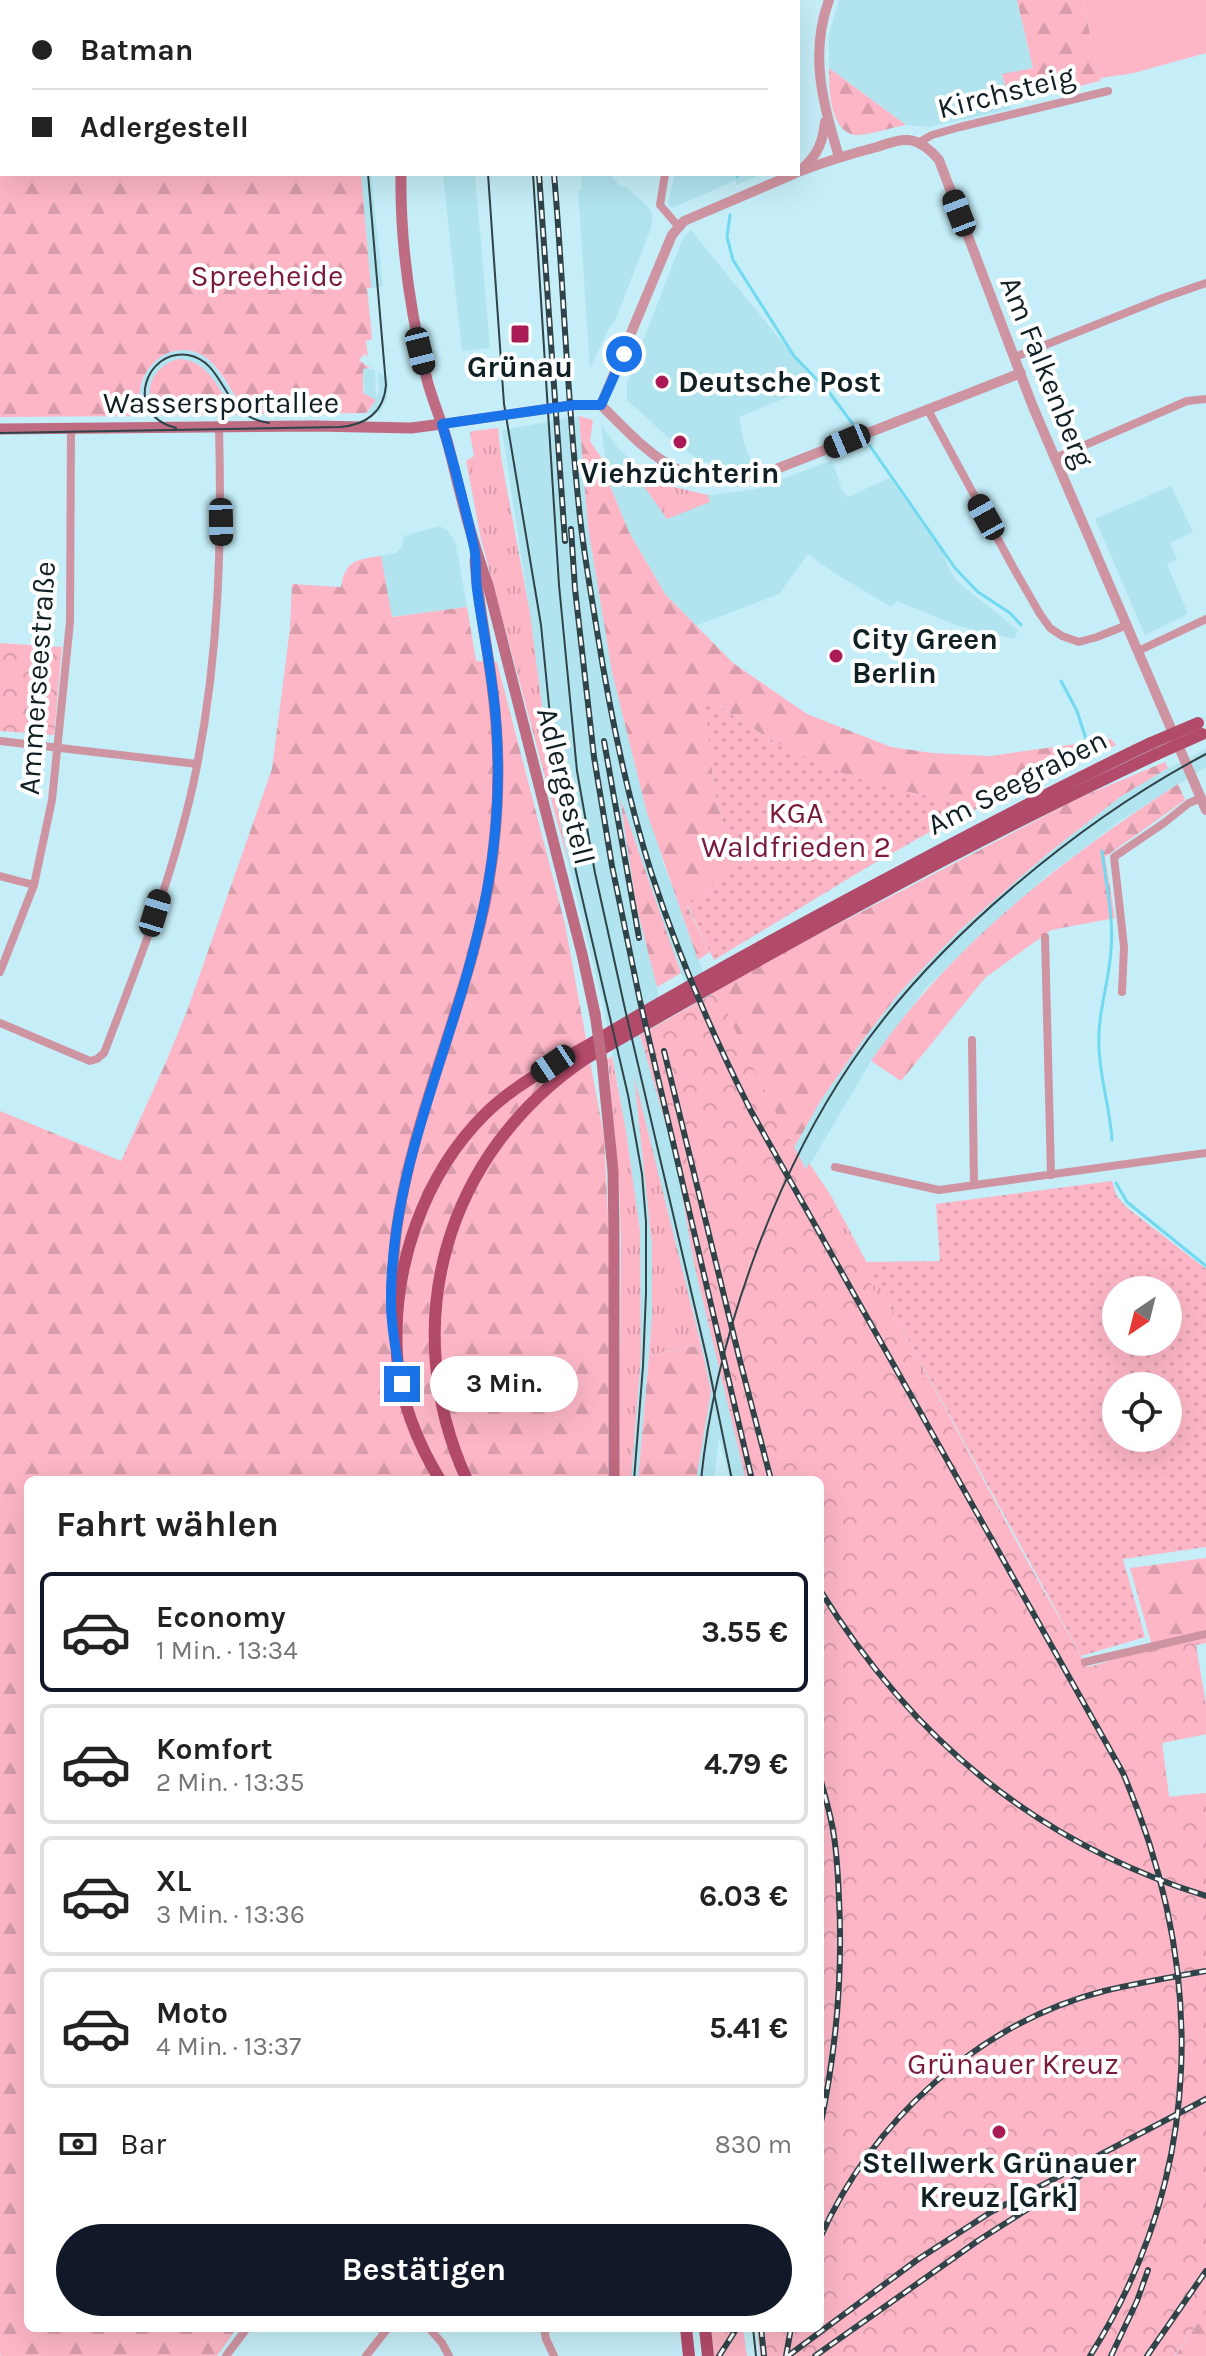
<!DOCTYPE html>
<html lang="de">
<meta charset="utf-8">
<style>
body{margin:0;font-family:Karla,sans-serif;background:#f2f2f2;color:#222;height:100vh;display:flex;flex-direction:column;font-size:30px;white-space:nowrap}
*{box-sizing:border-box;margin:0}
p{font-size:26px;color:#767676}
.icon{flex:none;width:44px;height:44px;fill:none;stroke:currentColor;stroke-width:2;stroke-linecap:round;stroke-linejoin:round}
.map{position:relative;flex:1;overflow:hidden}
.details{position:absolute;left:24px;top:1476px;width:800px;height:856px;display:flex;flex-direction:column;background:#fff;border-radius:12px;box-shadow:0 8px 32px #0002}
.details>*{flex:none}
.hud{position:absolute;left:0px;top:0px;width:800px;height:176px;box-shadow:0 8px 32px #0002;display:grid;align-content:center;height:176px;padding:0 32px;background:#fff}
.needle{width:52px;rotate:215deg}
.controls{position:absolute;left:1102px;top:1276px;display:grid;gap:16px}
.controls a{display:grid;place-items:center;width:80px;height:80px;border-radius:50%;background:#fff;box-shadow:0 8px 32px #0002;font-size:40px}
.end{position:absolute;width:36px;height:36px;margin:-18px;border:10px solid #1a73e8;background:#fff;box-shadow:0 0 0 4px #fff}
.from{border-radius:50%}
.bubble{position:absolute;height:56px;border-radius:28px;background:#fff;box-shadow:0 8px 32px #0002;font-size:26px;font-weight:700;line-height:56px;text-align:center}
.car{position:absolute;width:24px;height:48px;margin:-24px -12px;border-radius:10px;box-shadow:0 0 6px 2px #0007;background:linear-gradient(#222 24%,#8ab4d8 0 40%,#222 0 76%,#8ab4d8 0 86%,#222 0)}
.hud b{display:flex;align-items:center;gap:28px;height:76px;font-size:30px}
.hud b+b{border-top:2px solid #e0e0e0}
.hud i{width:20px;height:20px;background:#222}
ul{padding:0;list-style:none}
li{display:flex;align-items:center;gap:24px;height:120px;margin:0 16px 12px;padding:0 16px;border:4px solid #e0e0e0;border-radius:12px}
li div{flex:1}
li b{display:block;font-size:30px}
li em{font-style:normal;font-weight:700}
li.current{border-color:#111827}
li>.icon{width:72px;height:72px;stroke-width:1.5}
h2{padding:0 32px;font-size:36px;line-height:96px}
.pay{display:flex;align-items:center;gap:20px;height:88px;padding:0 32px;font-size:30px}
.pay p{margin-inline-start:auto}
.cta{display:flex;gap:16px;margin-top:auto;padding:16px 32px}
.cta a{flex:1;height:92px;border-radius:48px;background:#111827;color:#fff;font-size:32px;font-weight:700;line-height:92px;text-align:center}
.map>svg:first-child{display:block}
.built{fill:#b1e4ef;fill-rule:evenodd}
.grass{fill:url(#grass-tufts)}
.forest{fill:url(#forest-firs)}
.park{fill:url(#park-crowns)}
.garden{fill:url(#garden-dots);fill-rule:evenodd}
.pitch{fill:#fdb6c6}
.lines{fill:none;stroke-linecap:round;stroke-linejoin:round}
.stream{stroke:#71d9f0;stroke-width:3}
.minor{stroke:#cf94a1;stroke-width:8}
.tertiary{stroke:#cf94a1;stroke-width:10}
.secondary{stroke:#bf6b81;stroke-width:11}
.primary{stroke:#b24a69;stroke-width:12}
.tram{stroke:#2f4348;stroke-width:2}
.rail-casing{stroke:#2f4348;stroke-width:6}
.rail{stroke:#fff;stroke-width:3;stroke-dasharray:9;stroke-linecap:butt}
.secondary-bridge{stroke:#bf6b81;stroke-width:11}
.primary-bridge{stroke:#b24a69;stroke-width:12}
.route{stroke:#1a73e8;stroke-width:10}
.poi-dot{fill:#aa1a54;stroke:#fff;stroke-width:3}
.labels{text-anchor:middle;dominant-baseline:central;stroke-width:8;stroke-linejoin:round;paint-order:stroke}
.street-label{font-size:30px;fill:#112024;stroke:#fff}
.park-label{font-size:30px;fill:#791a3c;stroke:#fff}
.poi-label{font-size:30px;font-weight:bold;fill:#112024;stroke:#fff}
</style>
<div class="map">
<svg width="1206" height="2356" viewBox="0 0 1206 2356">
<defs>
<pattern id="grass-tufts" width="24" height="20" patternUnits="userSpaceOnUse" patternTransform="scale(2)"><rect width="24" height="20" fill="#fdb6c6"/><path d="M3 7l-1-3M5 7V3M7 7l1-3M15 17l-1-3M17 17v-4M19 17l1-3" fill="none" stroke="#d89caa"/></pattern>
<pattern id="forest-firs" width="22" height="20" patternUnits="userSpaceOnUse" patternTransform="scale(2)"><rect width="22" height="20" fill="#fdb6c6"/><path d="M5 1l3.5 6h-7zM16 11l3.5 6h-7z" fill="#d89caa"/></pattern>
<pattern id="park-crowns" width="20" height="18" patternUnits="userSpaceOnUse" patternTransform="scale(2)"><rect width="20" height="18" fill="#fdb6c6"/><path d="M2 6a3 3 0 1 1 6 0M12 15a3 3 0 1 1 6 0" fill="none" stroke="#d89caa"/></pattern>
<pattern id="garden-dots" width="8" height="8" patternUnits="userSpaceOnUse" patternTransform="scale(2)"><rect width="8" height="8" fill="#fdb6c6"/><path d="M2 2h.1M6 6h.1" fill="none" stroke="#d89caa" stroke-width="1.8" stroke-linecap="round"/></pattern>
</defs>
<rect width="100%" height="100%" fill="#c5eef8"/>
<!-- built -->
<g class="built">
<path d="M839,0H1017L1033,69L1003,74L1011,109L929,127L906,125L829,68V34Z"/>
<path d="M361,174H371L383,286L371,288Z"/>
<path d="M443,174H475L490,348L462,351Z"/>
<path d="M581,174H610L621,187H626L650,209L653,215L651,228L615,321L608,330L590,368L578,191L582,190Z"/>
<path d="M675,174H763L736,185V180L672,208L668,203Z"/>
<path d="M691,230L817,385L739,417L744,443L753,466L727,468L699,460L670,439L627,400V382L683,238Z"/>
<path d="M181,349L201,354L210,360L238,401L251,414L237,415L178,359L161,367L152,407L160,415L147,416L141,406L139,394L146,372L161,355Z"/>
<path d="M363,368L375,370L376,397L379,389L378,371L388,379L387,399L379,413H366L371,408L364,393Z"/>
<path d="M579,416L588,527L612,672L663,862L710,991L735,1049L791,1152L821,1100L865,1037L900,992L961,929L1046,855L1120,797L1168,768L1206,749V767L1123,819L1048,875L975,940L925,989L871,1061L802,1178L1115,1733L820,2328L846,1623L793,1196L755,1480H730L719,1437L714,1480H696L711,1391L701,1345L635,1084L652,1245V1314L638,1480H631L641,1357L640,1231L626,1131L604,1008L568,862L550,769L530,613L502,430ZM621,804L681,973L696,1006L663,1023L657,987L636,905Z"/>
<path d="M601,425L619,449L642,470L670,486L699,494L712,495L756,489L832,460L842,490L848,497L889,478L943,551L948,567L957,581L1018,630L1014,639L958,626L897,601L891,607L833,572L808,554L779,594L695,626L665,594L629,532L608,481Z"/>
<path d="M1171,486L1193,532L1170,543L1177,559L1167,564L1188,614L1145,635L1095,519Z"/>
<path d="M439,526L448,531L456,544L467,607L391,617L381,556L396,553L402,547L404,536Z"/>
</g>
<!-- grass -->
<g class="grass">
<path d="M498,428L501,457L530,613L550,769L568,862L481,539L466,461L474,456L470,433L473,431Z"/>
<path d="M642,470L670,486L708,495L710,502L667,519L638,478Z"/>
<path d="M612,1056L626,1131L640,1231L641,1357L631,1480H619L621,1239L619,1185L608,1059Z"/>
<path d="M634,1076L701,1345L649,1355L652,1314V1245Z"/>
<path d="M809,1163L830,1194L1085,1669L802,1178Z"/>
<path d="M711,2328H743L747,2356H714Z"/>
</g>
<!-- forest -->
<g class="forest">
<path d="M17,0L25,1L398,0V2H17Z"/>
<path d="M1017,0H1083L1100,81L1010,103L1002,74L1033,68Z"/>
<path d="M2,65V174H361L371,288H367L372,339L366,341L368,357L364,354L359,360L370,368L363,369V393L376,400L366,413L251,414C233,399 226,375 209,360C183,338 149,355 141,385C138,395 141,405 141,416L0,417V73Z"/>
<path d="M829,68L906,125C893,127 866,136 855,135C829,131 829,87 829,68Z"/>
<path d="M178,359C210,359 220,394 237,415H160C140,394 151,367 178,359Z"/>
<path d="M579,416L593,420L590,441L606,465L608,481L629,532L665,594L733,663L807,714L891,747L932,753L990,756L1111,739L1116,745L1011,796L958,816L949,799C851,786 783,754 705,695L714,789L732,859L704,897L687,906L710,952L698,960L647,813L612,672L588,527Z"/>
<path d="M381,556L392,617L467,607L476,661L497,662L565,924L604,1137L609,1237L608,1480H28V2328H237L217,2356H2L0,2355V1111L121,1161L166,1062L187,1011L272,769L290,628L292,584L341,587C346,560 355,560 381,556Z"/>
<path d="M1165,762L1168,768L1120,797L1046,855L961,929L900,992L865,1037L821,1100L791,1153L735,1049L710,991L1081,797Z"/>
<path d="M1178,784L1185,800L1105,857L1115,918L1051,930L985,978L901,1081L871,1061C950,946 1062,859 1178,784Z"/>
<path d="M620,798L681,973L657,987L636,905Z"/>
<path d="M701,1345L711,1391L696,1480H638L649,1355Z"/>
<path d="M1206,1558V1643L1196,1645L1206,1705V1734L1162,1743L1169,1797L1206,1793V1890L1080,1671L1152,1646L1130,1568Z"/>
<path d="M1206,2311V2356H1175Z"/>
</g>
<!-- park -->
<g class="park">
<path d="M0,643L62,647L54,735L0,731Z"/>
<path d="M718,991L746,1055L810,1177L1087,1667L1195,1642L1206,1706V1734L1162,1743L1169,1797L1206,1793V2312L1174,2356H760L757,2328H820V1480H746L694,1264L676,1160L640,1035Z"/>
</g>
<!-- garden -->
<g class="garden">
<path d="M704,694C779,753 855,786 949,799L958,816L866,868L714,960L686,902L704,897L732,859L714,789Z"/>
<path d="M1112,1181L1116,1195L1126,1207L1206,1269V1547L1123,1559L1145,1637L1081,1656L866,1262L940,1261L936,1204ZM1116,1290H1168V1342H1116ZM1116,1386H1168V1438H1116Z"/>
</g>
<!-- pitch -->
<path class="pitch" d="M1083,0H1206V53L1134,73L1101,78L1100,81Z"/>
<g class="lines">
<!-- stream -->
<g class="stream">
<path d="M745,0V2"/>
<path d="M737,177V174"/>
<path d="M730,215L727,237L733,260L794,356L829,392L852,423"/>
<path d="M870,446L955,568L978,592L1010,613L1021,625"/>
<path d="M1061,681L1077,711L1087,742"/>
<path d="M1102,851C1106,884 1114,918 1111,950C1109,984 1097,1013 1099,1048C1100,1079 1110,1108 1112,1140"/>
<path d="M1116,1183L1127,1202L1206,1266"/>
</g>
<!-- minor -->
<g class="minor">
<path d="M704,2V0"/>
<path d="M918,143L932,135L960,127L1108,91"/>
<path d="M665,174L660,205L678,226"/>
<path d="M1015,357L1163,298L1206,283"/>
<path d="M928,410L1013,567L1040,614L1050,628L1062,636L1079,642L1097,637L1127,625"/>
<path d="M1055,458L1187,401L1206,399"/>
<path d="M1138,651L1206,619"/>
<path d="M0,741L197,764"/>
<path d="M0,876L34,885"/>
<path d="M1045,937L1051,1175"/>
<path d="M0,972L34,885L52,800L70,622L71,428"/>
<path d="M1122,992L1124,947L1114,857L1164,823L1189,803L1201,798"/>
<path d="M0,1023L90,1061L97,1059L104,1053C139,962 176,868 196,771C219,655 222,544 219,426"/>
<path d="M972,1040L974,1185"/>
<path d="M835,1167L939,1190L1206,1153"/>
<path d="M1085,1662L1206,1634"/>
<path d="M429,2328L442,2343L449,2356"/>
<path d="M544,2328L546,2339L554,2356"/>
<path d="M226,2356L247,2328"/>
<path d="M366,2356L388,2328"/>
</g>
<!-- tertiary -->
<g class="tertiary">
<path d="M829,0C809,55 823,103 839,157"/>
<path d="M804,167C818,154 823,141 825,122"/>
<path d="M798,172C824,162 850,154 877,147C886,144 898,139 908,140C920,141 932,151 939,160L1033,407L1206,810"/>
<path d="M601,405C653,457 686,496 766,473L1021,373"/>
<path d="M601,405L672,235L684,221L794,174"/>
<path d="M442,424L574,405H601"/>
</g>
<!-- secondary -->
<g class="secondary">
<path d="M410,2V0"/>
<path d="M401,174C400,244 410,312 427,380C433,402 442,422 448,444C460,492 471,539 488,585L582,954L595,1014"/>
<path d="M0,429L315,426L411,428L442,424"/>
<path d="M602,1061L613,1171L614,1234V1480"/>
<path d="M393,1324C390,1293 393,1264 396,1233C412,1114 467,1005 488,887C499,823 501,757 493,693C488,648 478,605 475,560"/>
</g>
<!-- primary -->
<g class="primary">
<path d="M440,1480C418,1444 399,1398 397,1355C392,1268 423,1175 486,1113C515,1085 552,1065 587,1046C611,1032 635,1017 660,1003C744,955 829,909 914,864C993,822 1071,781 1151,743"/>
<path d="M467,1480C396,1325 445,1154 585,1059C772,951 961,846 1157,754"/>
<path d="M686,2328L689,2356"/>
<path d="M705,2328L708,2356"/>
</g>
<!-- tram -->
<g class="tram">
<path d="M341,0V2"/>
<path d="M472,0V2"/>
<path d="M515,0V2"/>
<path d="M488,174L504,404L541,625L556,776L577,876L628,1095L642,1174L646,1222V1293L643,1366L634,1480"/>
<path d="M533,174L559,585L577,771L595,873L625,1009L707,1359L732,1480"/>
<path d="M176,428C122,414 146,348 188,355C227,362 221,417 269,423"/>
<path d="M0,433L340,427C366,425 384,412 386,385L368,174"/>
<path d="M701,1480C715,1341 774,1177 852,1062C933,942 1079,821 1206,754"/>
<path d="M753,2328L756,2356"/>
</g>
<defs>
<g id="rail">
<path d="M536,0L537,2"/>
<path d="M539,174L565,541"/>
<path d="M554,174C564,288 567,403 580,517C584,555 591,593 597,631C610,712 626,793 651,872C678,955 712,1034 751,1111L1123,1773C1206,1967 1206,2173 1090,2356"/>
<path d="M571,529L575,589L594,757L612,866L640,1001L752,1480"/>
<path d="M604,741L639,938"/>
<path d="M664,1051L740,1361L771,1480"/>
<path d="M820,1590C913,1740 1037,1843 1206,1896"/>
<path d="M820,1777C824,1793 829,1809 832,1825C837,1849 838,1875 839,1899C843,1977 836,2052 820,2127"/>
<path d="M820,2238C872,2121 979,2023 1104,1991C1138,1983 1172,1977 1206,1971"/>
<path d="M761,2328L764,2356"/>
<path d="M719,2356L737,2328"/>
<path d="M786,2356L791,2328"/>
<path d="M788,2356L917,2260L991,2212L1206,2099"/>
<path d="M815,2356L979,2240L1080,2176"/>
<path d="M1111,2356L1137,2301L1148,2270"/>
<path d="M1147,2356L1206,2271"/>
</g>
</defs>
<!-- rail casing -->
<use href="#rail" class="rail-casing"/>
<!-- rail -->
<use href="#rail" class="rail"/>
<!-- secondary-bridge -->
<path class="secondary-bridge" d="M595,1014L602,1061"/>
<!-- primary-bridge -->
<g class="primary-bridge">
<path d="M1151,743L1198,723"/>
<path d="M1157,754L1202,734"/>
</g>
</g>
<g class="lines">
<!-- route -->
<path class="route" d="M402,1384C397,1357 391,1328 391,1300C391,1166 453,1047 481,919C496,854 501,787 496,721C493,676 483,633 477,589C475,575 477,560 474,547C465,506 454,464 442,424L574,405H601L624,354"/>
</g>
<!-- markers -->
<g class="poi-dot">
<rect x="510" y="324" width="20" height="20" rx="4"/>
<circle cx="662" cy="382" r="8"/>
<circle cx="680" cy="442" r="8"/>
<circle cx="836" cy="656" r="8"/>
<circle cx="999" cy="2132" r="8"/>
</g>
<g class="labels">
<!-- street labels -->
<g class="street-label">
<text transform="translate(1006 92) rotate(-14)">Kirchsteig</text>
<text transform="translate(1047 372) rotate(68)">Am Falkenberg</text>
<text x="221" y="403">Wassersportallee</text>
<text transform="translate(37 678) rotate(-86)">Ammerseestraße</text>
<text transform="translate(1017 782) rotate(-27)">Am Seegraben</text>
<text transform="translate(566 786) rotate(76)">Adlergestell</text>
</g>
<!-- park labels -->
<g class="park-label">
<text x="267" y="276">Spreeheide</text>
<text x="796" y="813">KGA<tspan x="796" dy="34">Waldfrieden 2</tspan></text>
<text x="1013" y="2064">Grünauer Kreuz</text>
</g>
<!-- poi labels -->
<g class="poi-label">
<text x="520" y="367">Grünau</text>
<text x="678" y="382" text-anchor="start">Deutsche Post</text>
<text x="680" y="473">Viehzüchterin</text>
<text x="852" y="639" text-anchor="start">City Green<tspan x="852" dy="34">Berlin</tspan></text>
<text x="999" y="2163">Stellwerk Grünauer<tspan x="999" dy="34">Kreuz [Grk]</tspan></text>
</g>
</g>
</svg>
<div class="controls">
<a><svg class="needle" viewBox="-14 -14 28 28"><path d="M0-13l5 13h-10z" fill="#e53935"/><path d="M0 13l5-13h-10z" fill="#767676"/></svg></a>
<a><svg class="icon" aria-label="locate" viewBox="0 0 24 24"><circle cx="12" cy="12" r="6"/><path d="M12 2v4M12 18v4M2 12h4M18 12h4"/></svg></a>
</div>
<i class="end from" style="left:624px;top:354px"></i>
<i class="end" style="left:402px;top:1384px"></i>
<div class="bubble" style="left:430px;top:1356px;width:148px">3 Min.</div>
<i class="car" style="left:959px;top:213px;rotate:339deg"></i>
<i class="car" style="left:420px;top:351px;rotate:166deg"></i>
<i class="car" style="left:847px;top:441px;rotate:247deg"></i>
<i class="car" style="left:986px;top:517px;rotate:331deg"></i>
<i class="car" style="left:221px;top:522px;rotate:179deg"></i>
<i class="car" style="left:155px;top:913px;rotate:17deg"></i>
<i class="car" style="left:553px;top:1064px;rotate:236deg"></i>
<div class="hud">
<b><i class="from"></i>Batman</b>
<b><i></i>Adlergestell</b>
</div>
<section class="details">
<h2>Fahrt wählen</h2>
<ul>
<li class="current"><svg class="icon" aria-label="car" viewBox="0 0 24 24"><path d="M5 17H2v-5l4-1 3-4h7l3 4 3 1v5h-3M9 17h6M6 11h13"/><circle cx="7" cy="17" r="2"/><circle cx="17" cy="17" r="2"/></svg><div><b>Economy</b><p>1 Min. · 13:34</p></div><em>3.55 €</em></li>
<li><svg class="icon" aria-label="car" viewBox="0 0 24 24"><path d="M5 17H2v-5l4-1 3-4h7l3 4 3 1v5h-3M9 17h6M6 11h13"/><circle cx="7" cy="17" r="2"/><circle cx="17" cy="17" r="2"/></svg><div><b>Komfort</b><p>2 Min. · 13:35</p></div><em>4.79 €</em></li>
<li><svg class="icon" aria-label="car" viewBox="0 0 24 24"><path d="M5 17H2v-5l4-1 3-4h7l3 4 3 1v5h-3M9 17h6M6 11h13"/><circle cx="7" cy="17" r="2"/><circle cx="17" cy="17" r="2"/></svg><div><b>XL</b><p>3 Min. · 13:36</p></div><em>6.03 €</em></li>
<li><svg class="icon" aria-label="car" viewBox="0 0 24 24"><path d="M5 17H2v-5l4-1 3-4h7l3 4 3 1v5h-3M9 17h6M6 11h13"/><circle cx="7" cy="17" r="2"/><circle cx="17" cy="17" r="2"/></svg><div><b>Moto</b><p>4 Min. · 13:37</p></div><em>5.41 €</em></li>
</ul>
<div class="pay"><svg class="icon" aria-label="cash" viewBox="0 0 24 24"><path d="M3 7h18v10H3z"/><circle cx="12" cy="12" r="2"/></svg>Bar<p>830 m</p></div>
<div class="cta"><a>Bestätigen</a></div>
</section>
</div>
